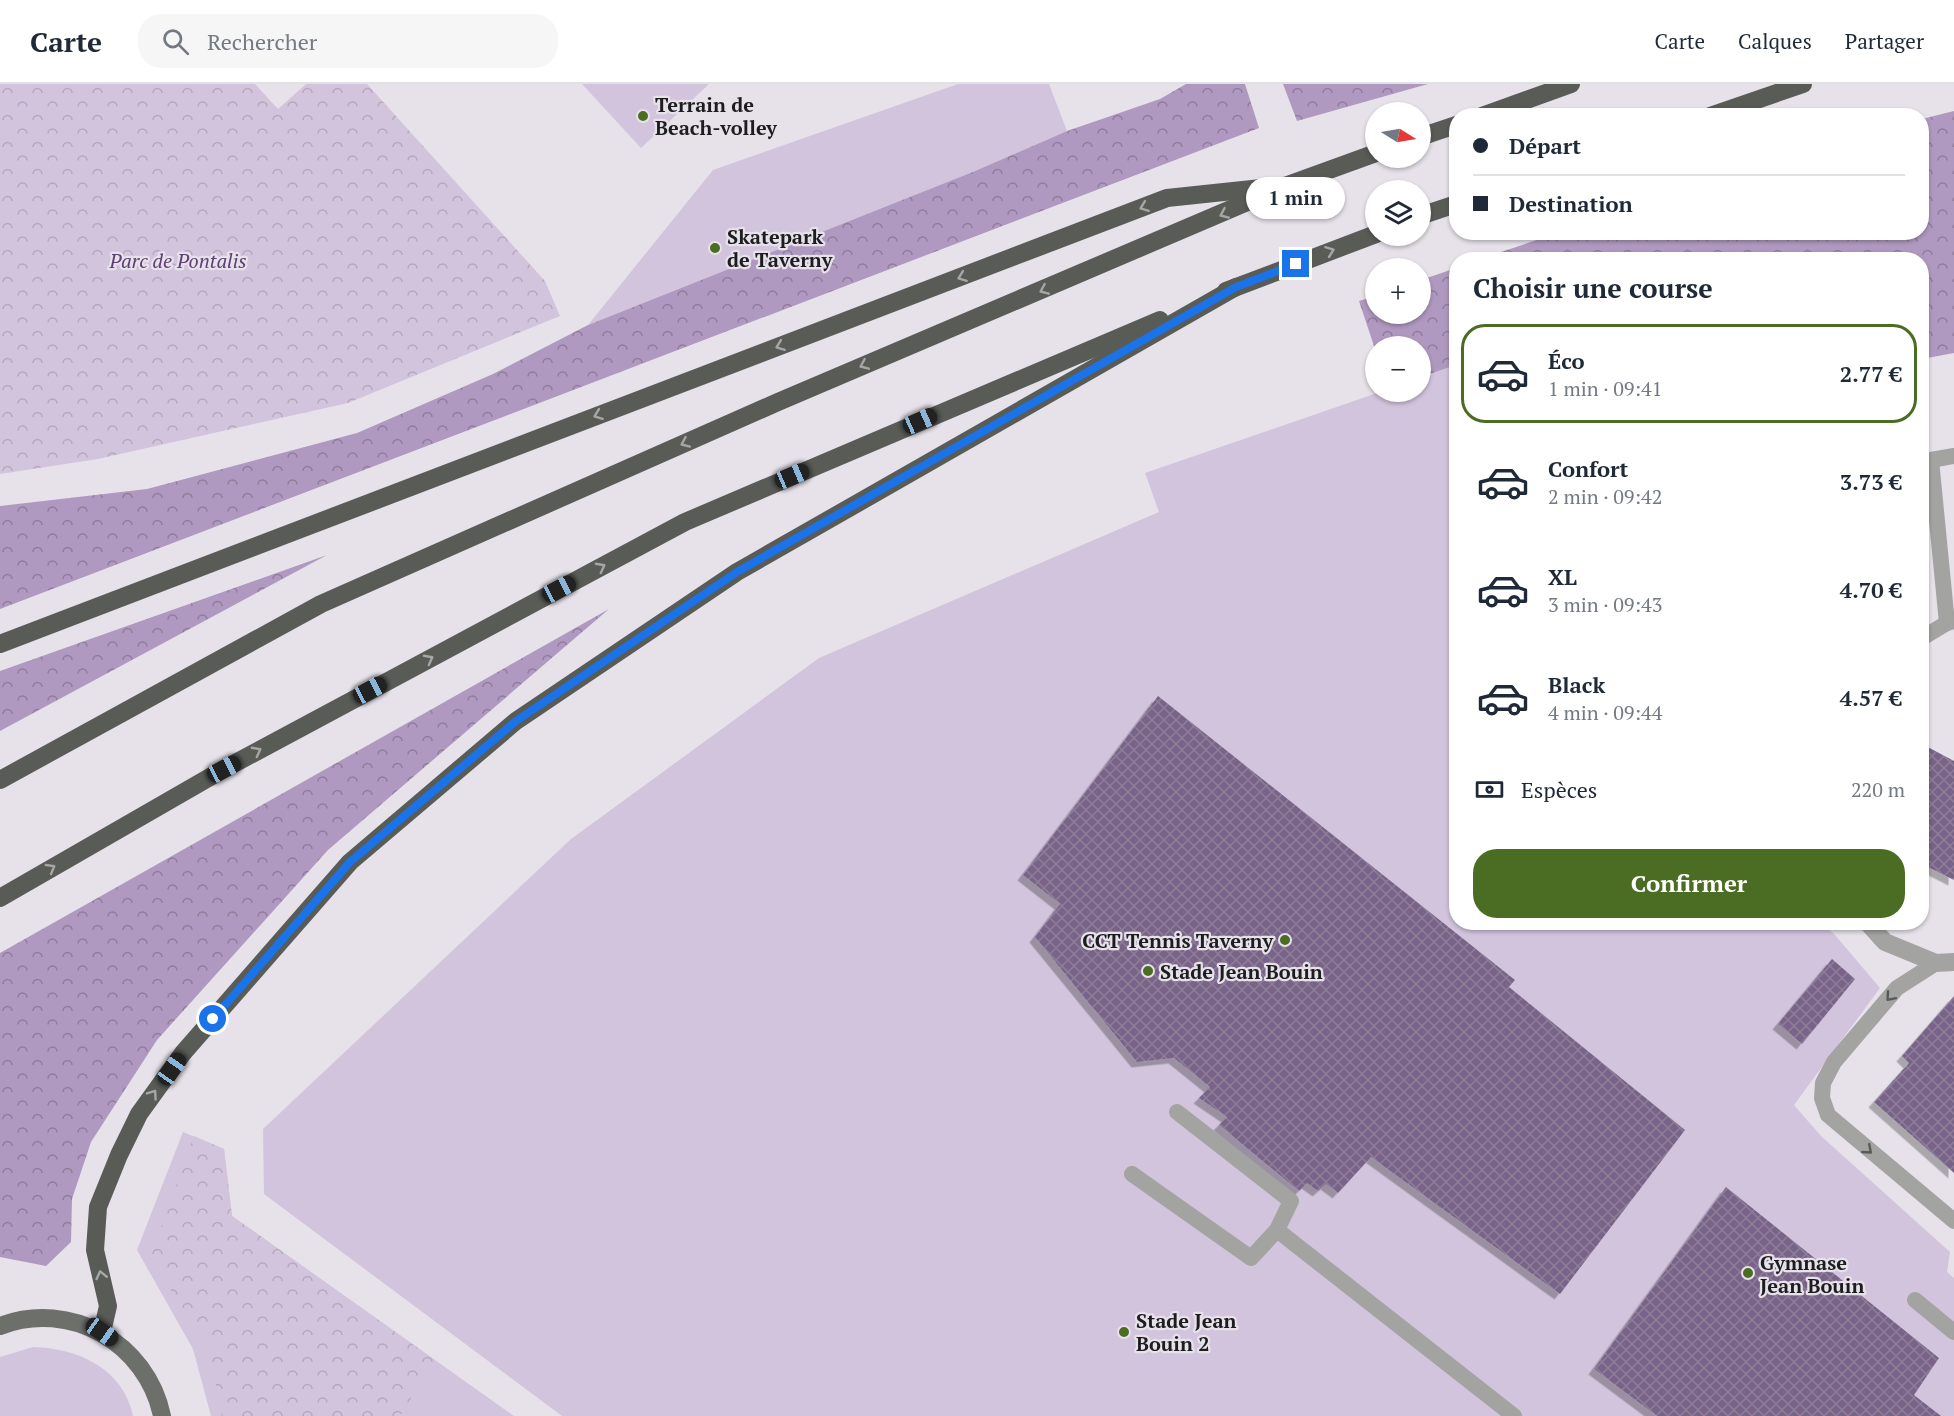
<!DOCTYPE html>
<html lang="fr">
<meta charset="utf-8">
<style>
body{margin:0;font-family:"PT Serif",serif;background:#f6f6f7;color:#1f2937;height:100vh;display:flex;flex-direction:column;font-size:22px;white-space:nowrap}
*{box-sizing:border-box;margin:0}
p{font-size:20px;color:#747a83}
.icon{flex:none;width:33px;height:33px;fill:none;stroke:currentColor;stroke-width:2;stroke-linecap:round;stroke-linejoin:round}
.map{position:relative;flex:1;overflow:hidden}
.side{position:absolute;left:1449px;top:168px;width:480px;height:678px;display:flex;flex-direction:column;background:#fff;border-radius:24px;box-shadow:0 2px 4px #0004}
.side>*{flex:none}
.guide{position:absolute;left:1449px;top:24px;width:480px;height:132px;border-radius:24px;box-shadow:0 2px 4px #0004;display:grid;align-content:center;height:132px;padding:0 24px;background:#fff}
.needle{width:39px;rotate:101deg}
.controls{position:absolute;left:1365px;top:18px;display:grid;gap:12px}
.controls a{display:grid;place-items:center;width:66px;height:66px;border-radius:50%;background:#fff;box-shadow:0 2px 4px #0004;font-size:30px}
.end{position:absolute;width:27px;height:27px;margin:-14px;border:8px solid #1a73e8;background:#fff;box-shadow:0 0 0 3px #fff}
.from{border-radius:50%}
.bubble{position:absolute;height:42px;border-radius:21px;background:#fff;box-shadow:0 2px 4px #0004;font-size:20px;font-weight:700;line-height:42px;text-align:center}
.car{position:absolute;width:18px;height:36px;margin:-18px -9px;border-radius:8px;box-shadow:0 0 4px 2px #0007;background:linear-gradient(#222 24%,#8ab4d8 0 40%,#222 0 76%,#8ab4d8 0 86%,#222 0)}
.guide b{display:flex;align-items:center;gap:21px;height:57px;font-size:22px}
.guide b+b{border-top:2px solid #e0e1e3}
.guide i{width:15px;height:15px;background:#1f2937}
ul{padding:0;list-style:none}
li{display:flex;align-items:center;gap:18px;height:99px;margin:0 12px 9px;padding:0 12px;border:3px solid transparent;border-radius:24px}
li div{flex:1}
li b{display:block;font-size:22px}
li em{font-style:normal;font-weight:700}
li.active{border-color:#4b6c23}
li>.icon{width:54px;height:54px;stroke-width:1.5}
h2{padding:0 24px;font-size:27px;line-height:72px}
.pay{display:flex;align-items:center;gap:15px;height:66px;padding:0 24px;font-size:22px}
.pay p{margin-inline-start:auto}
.button{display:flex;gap:12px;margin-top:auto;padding:12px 24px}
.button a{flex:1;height:69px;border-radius:24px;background:#4b6c23;color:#fff;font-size:24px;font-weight:700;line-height:69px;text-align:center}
header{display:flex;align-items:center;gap:36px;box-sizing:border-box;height:84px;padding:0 30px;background:#fff;border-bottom:2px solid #e0e1e3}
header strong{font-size:28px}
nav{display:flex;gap:33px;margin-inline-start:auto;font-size:21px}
.search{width:420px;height:54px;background:#f6f6f7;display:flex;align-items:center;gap:15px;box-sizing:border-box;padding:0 21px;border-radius:24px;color:#747a83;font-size:22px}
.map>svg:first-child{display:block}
.green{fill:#d2c4dd}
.forest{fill:url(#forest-crowns)}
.park{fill:url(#park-crowns)}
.building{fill:url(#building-cross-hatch);filter:url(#shadow)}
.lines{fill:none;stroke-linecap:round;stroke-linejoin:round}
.lane{stroke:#a3a4a1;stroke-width:16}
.street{stroke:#a3a4a1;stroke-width:18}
.primary{stroke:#6c6f6a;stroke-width:18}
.highway{stroke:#595c56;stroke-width:18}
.oneway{stroke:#a7a6a7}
.oneway2{stroke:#595959}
.route{stroke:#1a73e8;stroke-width:8}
.poi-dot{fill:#4b6c23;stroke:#e7e2ea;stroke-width:2}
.labels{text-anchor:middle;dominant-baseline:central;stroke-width:4.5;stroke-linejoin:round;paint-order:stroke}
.poi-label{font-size:20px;font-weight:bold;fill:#1d1c1e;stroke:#e7e2ea;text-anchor:start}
.park-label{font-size:20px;font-style:italic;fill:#604074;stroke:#e7e2ea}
</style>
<header>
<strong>Carte</strong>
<div class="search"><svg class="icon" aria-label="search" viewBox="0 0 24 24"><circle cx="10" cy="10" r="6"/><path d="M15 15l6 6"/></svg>Rechercher</div>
<nav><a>Carte</a><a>Calques</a><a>Partager</a></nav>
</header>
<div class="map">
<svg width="1954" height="1332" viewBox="0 0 1954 1332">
<defs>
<pattern id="forest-crowns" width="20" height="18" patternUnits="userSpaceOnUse" patternTransform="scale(1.5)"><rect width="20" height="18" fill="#b099c0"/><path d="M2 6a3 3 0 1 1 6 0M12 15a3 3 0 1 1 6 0" fill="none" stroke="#8f7c9b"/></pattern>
<pattern id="park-crowns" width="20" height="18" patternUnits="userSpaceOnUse" patternTransform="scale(1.5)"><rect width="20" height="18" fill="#d2c4dd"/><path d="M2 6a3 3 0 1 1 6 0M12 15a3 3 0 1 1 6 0" fill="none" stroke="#b4a8bd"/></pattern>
<pattern id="building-cross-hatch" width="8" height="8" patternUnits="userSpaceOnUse" patternTransform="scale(1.5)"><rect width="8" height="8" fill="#796488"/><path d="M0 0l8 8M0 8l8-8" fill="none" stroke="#8d7e98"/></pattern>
<filter id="shadow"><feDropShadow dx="-5.5" dy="5.5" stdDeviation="0" flood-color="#0004"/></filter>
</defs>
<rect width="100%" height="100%" fill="#e7e2ea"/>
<!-- green -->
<g class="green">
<path d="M582,0H709L641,64Z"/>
<path d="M958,0H1049L1067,47L975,87L588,241L713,86Z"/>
<path d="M1456,281V838H1820L1835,851L1880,904L1794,1021L1821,1052L1950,1168L1947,1188L1954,1194V1332H562L264,1110L263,1045L571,755L819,574L1159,428L1145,389L1380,308H1420L1421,293Z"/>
<path d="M183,1048L224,1065L232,1132L514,1332H211L193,1265L137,1166Z"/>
<path d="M33,1263C77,1264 123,1284 133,1332H0V1273Z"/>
</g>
<!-- forest -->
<g class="forest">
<path d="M1186,0H1245L1259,44L0,525V422L147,405L357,349L493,290L588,241L975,87L1067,47L1160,15Z"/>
<path d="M1283,0H1428L1297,37Z"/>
<path d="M1954,27V269L1922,275V176L1480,175L1558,149L1922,148V35Z"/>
<path d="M1456,184V281L1421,293L1420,262H1376L1375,265L1359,217L1375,212L1376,230H1420L1421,196Z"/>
<path d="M327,471L0,647V587Z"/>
<path d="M609,525L328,766L157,956L91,1058L72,1115L71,1158L46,1182L0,1173V869Z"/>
</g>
<!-- park -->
<g class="park">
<path d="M0,0H255L278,25L306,0H367L545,197L560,232L348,319L98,375L0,390Z"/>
<path d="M194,1052L224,1065L232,1132L435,1276L400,1332H222L208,1262L150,1175Z"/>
</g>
<!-- building -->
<g class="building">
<path d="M1158,612L1515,896L1509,903L1685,1046L1560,1210L1371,1073L1338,1109L1326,1100L1318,1107L1307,1099L1299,1107L1219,1041L1227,1033L1199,1014L1210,1003L1174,974L1137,978L1035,853L1060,820L1023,791Z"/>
<path d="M1922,660L1954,677V796L1922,780Z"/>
<path d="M1832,875L1855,895L1802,960L1778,940Z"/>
<path d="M1954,912V1089L1874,1018L1909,979L1902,972Z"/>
<path d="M1726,1103L1939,1274L1914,1311L1941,1332H1657L1594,1285Z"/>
</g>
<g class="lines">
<!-- lane -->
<g class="lane">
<path d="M1947,539L1931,376L1954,372"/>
<path d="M1922,554L1947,539L1954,537"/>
<path d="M1936,879L1897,904L1834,978L1823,999L1822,1014L1828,1031L1954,1137"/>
<path d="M1177,1028L1291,1117L1277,1146"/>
<path d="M1132,1090L1251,1174L1277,1146L1514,1332"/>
<path d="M1915,1216L1954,1248"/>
</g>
<!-- street -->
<path class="street" d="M1867,838L1885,858L1936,879L1954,878"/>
<!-- primary -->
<path class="primary" d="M0,1242C70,1215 147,1259 162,1332"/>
<!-- highway -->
<g class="highway">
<path d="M1482,32L1571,0"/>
<path d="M1710,32L1803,0"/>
<path d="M1420,53L1456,41"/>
<path d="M1420,132L1456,120"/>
<path d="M1226,207L1376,150"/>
<path d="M0,560L1167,114L1271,103"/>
<path d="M0,696L321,520L778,318L1285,102L1376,69"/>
<path d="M0,814L224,685L685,438L1160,236"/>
<path d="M102,1248L108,1222L95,1166L98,1123L119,1071L139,1030L183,969L350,778L516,637L737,488L1236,203"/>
</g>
</g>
<!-- one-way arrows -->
<defs><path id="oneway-chevron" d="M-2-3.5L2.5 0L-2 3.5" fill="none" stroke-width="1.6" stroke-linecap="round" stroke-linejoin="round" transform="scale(1.5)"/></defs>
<g class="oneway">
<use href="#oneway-chevron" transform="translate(1144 123) rotate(159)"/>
<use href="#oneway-chevron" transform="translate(1224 130) rotate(156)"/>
<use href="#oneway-chevron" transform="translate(1330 167) rotate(-21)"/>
<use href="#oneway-chevron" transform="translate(962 193) rotate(159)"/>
<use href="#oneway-chevron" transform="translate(1044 206) rotate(157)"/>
<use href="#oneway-chevron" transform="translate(780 262) rotate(159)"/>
<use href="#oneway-chevron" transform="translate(864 281) rotate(157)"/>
<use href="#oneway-chevron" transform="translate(598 331) rotate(159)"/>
<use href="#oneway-chevron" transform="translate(685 359) rotate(156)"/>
<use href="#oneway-chevron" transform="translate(601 483) rotate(-28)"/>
<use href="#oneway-chevron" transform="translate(429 575) rotate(-28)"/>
<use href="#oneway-chevron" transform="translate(257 667) rotate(-28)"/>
<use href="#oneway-chevron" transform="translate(51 784) rotate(-30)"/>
<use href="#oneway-chevron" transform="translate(153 1010) rotate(-55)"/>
<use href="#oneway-chevron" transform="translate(101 1191) rotate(-103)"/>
</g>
<g class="oneway2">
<use href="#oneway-chevron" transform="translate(1890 913) rotate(131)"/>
<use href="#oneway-chevron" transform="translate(1868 1066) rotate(41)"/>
</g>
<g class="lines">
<!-- route -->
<path class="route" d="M213,935L350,778L516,637L737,488L1236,203L1296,180"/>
</g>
<!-- markers -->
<g class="poi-dot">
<circle cx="643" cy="32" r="6"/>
<circle cx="715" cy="164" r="6"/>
<circle cx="1285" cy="856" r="6"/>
<circle cx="1148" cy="887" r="6"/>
<circle cx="1748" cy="1189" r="6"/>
<circle cx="1124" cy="1248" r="6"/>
</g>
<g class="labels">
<!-- poi labels -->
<g class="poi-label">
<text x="655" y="20">Terrain de<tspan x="655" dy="23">Beach-volley</tspan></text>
<text x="727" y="152">Skatepark<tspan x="727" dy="23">de Taverny</tspan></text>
<text x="1273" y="856" text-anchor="end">CCT Tennis Taverny</text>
<text x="1160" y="887">Stade Jean Bouin</text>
<text x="1760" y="1178">Gymnase<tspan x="1760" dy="23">Jean Bouin</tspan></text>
<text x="1136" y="1236">Stade Jean<tspan x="1136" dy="23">Bouin 2</tspan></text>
</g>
<!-- park labels -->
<g class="park-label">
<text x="178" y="176">Parc de Pontalis</text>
</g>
</g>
</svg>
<div class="controls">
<a><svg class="needle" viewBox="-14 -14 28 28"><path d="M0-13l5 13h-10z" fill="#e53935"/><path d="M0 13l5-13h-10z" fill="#747a83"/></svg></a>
<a><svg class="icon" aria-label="layers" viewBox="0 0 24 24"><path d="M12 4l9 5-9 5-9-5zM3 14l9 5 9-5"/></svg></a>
<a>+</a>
<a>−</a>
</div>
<i class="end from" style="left:213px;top:935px"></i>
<i class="end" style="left:1296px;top:180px"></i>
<div class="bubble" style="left:1246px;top:93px;width:99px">1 min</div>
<i class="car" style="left:920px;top:337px;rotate:66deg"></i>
<i class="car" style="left:792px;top:392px;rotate:67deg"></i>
<i class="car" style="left:559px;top:505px;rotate:62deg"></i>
<i class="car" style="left:370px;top:606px;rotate:62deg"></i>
<i class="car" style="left:224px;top:685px;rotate:62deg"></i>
<i class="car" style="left:172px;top:985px;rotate:35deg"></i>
<i class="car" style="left:102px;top:1248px;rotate:125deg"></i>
<div class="guide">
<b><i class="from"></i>Départ</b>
<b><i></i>Destination</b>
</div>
<section class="side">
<h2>Choisir une course</h2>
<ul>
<li class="active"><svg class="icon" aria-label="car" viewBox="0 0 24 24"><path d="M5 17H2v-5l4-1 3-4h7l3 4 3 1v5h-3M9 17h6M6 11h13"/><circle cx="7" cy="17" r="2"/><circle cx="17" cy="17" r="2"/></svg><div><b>Éco</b><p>1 min · 09:41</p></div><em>2.77 €</em></li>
<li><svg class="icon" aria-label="car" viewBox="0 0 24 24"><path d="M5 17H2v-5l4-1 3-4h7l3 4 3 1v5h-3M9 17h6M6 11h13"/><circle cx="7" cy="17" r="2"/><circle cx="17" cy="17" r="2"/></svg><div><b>Confort</b><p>2 min · 09:42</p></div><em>3.73 €</em></li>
<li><svg class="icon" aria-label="car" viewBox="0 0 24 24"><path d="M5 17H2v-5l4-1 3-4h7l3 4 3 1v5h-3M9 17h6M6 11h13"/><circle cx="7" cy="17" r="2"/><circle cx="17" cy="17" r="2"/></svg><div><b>XL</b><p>3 min · 09:43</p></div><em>4.70 €</em></li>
<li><svg class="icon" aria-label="car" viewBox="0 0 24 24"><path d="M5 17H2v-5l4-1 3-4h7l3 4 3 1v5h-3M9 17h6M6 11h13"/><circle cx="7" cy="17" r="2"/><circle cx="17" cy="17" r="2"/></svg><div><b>Black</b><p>4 min · 09:44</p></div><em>4.57 €</em></li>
</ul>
<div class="pay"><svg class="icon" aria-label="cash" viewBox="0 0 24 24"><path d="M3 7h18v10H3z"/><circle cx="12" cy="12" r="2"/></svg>Espèces<p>220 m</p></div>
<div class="button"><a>Confirmer</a></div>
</section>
</div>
